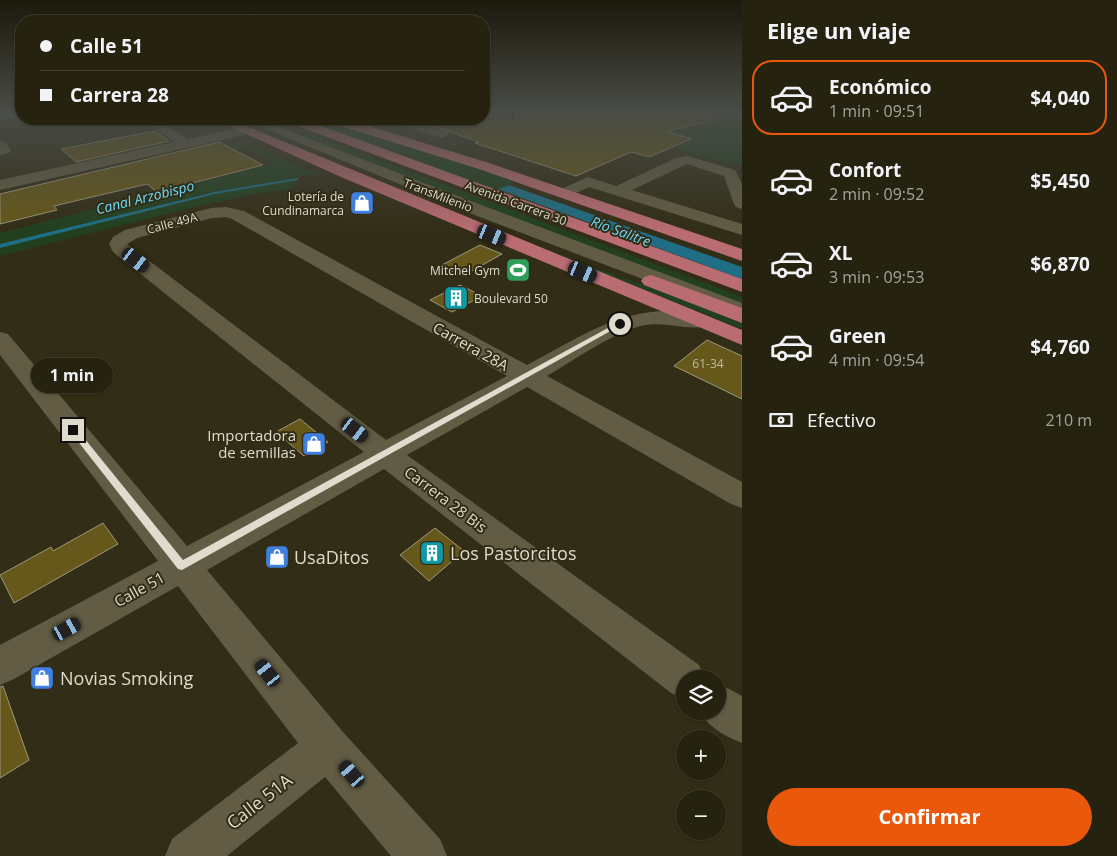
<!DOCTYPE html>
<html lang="es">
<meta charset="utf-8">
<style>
body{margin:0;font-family:"Open Sans",sans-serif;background:#2e2a19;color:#f1f3f6;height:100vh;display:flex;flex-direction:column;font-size:19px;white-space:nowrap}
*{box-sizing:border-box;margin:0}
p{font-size:16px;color:#a4a49f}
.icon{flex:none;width:28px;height:28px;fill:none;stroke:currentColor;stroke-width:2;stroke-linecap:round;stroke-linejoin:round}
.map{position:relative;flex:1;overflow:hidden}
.details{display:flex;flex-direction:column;background:#262210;width:375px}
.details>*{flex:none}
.top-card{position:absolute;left:15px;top:15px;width:475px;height:110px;border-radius:20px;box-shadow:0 1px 4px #0004,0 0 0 1px #423f30;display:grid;align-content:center;height:110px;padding:0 25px;background:#262210}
.tools{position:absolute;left:676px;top:670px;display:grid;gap:10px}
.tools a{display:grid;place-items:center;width:50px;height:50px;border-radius:50%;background:#262210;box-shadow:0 1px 4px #0004,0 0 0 1px #423f30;font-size:25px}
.end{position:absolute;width:22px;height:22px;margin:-11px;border:6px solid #dfdcce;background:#111;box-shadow:0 0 0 2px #111}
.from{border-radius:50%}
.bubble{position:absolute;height:35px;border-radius:18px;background:#262210;box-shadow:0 1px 4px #0004,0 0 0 1px #423f30;font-size:16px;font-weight:700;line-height:35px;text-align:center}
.car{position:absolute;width:15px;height:30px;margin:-15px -8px;border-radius:6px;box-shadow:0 0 4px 1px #0007;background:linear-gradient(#222 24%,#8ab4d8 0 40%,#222 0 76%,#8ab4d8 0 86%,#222 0)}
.top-card b{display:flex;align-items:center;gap:18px;height:48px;font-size:19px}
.top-card b+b{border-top:1px solid #423f30}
.top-card i{width:12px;height:12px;background:#f1f3f6}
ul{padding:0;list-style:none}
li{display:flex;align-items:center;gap:15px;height:75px;margin:0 10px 8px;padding:0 15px;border:2px solid transparent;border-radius:20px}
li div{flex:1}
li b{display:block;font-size:19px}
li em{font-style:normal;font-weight:700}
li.selected{border-color:#ea580c}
li>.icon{width:45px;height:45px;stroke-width:1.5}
h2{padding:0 25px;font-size:22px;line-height:60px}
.pay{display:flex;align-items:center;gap:12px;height:55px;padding:0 25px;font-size:19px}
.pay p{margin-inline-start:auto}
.button{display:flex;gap:10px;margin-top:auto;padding:10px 25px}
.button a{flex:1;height:58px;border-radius:30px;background:#ea580c;color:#fff;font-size:20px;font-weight:700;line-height:58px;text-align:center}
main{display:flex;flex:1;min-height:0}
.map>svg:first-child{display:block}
.green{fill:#224020}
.water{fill:#1f6e85}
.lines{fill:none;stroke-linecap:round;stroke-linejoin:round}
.stream{fill:#1f6e85;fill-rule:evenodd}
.building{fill:#66581a;stroke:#9d977d}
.minor{fill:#625c44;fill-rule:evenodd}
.highway{fill:#ba6c73;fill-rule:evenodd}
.route{fill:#dfdcce}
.labels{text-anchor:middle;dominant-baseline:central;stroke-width:4;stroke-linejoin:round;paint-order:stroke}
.far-street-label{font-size:12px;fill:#dfdcce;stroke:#322d16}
.far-poi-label{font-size:12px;fill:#dfdcce;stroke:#322d16;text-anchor:end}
.number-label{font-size:12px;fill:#c1bba1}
.far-water-label{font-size:14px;font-style:italic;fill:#6bd9fc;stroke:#322d16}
.street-label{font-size:15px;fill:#dfdcce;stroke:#322d16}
.poi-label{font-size:15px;fill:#dfdcce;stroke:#322d16;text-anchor:end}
.near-poi-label{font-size:18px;fill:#dfdcce;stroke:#322d16;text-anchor:start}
.near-street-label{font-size:18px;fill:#dfdcce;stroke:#322d16}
</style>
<main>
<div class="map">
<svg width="742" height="856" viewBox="0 0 742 856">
<rect width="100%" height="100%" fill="#322d16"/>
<!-- green -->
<g class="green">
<path d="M714,111L730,116L735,115L724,111H742V164L732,165L548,113L667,131Z"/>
<path d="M298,119H318L380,136L517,181L493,191Z"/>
<path d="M310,134L742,297V307L297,138Z"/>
<path d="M235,142L246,143L319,175H301L291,189L259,193L194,207L0,256V233L275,163L247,148L236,151L222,144Z"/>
<path d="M538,247L742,321V329Z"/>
</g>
<!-- water -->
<path class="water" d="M509,185L742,267V279L498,189Z"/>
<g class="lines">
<!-- stream -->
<path class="stream" d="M297,178H298V180L215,194L0,248V244L215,192Z"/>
</g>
<!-- building -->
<g class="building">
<path d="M517,111H715V120L667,131L691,139L649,157L631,152L576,176L475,143L479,142L420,121V119H484V113L515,122Z"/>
<path d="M155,131L169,141L76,162L61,149Z"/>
<path d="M219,142L263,165L157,192L147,184L54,206L57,210L0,224V194Z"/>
<path d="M480,245L502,254L463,276L440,266Z"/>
<path d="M460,285L482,296L452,312L430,300Z"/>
<path d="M707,340L742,356V399L674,366Z"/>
<path d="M300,419L328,442L304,456L276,432Z"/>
<path d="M103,523L118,544L14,603L0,575L51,547L53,551Z"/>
<path d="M435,528L464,551L429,581L400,555Z"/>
<path d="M3,686L29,760L0,778V687Z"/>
</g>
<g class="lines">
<!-- minor -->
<g class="minor">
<path d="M21,111V116L0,120V112Z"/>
<path d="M142,119H156L188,139L248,126L254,130L248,134L0,190V180L174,142Z"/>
<path d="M242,119H258L484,206L742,303V317L472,214Z"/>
<path d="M375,119H407L447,131L449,134L442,138L391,122L360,131L354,127L356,124Z"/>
<path d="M0,141L5,142L11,150L9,153L0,155Z"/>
<path d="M688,156L735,170L742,184V209L736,207L734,204L724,176L687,164L632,190L742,224V235L589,187L565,198L557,193L559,190L588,177L616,186L676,158Z"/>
<path d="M226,207L244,211L527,365C590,332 633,298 708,316L711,321L708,326C689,331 667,322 646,325C618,329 573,361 547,376L742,482V508L731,504L527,387L407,455L699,665L705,679H685V699L671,693L384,469L207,570L343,732L440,839L447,856H391L325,777L227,856H165L172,839L298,743L178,586L14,679L0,685V645L158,561L0,355V332L8,334L187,546L364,452L113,252L109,244L113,237L125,230L211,208ZM226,217L232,219L507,376L386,440L127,244L137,238L212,218Z"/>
<path d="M718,683L742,696V743C727,737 707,727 700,711H718Z"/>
</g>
<!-- highway -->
<g class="highway">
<path d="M213,119H229L742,330V345L341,177Z"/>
<path d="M285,119H302L742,279V292L287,122Z"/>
<path d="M338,119H346L489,163L742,249V261L479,169L338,125L336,122Z"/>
<path d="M651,275L742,308V323L644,285L641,281L644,277Z"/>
</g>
</g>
<!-- sky -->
<linearGradient id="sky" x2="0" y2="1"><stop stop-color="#1c190c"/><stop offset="0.48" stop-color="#494c47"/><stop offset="1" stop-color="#494c47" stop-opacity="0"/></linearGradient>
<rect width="742" height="231" fill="url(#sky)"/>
<!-- route -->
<path class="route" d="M617,323L623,324L182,570L178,569L69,430L76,428L183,560Z"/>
<!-- icons -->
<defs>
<symbol id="shop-square" viewBox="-11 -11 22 22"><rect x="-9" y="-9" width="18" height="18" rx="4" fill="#3f7fe0" stroke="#322d16"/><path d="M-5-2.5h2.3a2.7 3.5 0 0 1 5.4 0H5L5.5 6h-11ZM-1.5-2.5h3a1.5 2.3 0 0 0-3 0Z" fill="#fff"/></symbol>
<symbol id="stadium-square" viewBox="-11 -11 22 22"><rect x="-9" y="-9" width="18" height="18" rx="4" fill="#2e9e5b" stroke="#322d16"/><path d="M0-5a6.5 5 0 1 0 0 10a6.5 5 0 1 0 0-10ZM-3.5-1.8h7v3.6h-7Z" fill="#fff"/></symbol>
<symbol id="building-square" viewBox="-11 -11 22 22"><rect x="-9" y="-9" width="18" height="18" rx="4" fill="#0f9aa8" stroke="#322d16"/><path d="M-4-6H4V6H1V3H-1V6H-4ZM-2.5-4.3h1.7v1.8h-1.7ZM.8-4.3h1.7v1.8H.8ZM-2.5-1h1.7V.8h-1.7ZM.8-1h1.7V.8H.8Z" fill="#fff"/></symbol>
</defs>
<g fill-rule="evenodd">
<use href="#shop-square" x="348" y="189" width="28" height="28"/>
<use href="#stadium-square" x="504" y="256" width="28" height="28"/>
<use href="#building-square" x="442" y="284" width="28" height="28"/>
<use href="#shop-square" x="300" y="430" width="28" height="28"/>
<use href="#building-square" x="418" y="539" width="28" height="28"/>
<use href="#shop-square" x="263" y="543" width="28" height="28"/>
<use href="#shop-square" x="28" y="664" width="28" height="28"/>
</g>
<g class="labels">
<!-- far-street labels -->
<g class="far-street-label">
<text transform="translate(438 195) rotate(21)">TransMilenio</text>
<text transform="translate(516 203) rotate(20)">Avenida Carrera 30</text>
<text transform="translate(172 223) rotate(-15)">Calle 49A</text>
</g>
<!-- far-poi labels -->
<g class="far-poi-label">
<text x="344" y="196">Lotería de<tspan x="344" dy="14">Cundinamarca</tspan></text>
<text x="500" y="270">Mitchel Gym</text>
<text x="474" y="298" text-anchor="start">Boulevard 50</text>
</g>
<!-- number labels -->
<g class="number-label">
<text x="708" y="363">61-34</text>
</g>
<!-- far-water labels -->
<g class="far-water-label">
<text transform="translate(145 197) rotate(-14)">Canal Arzobispo</text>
<text transform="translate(621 231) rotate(20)">Río Salitre</text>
</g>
<!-- street labels -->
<g class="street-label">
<text transform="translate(471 346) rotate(29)">Carrera 28A</text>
<text transform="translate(446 499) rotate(37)">Carrera 28 Bis</text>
<text transform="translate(139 589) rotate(-29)">Calle 51</text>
</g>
<!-- poi labels -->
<g class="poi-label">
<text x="296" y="435">Importadora<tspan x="296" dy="17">de semillas</tspan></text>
</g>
<!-- near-poi labels -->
<g class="near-poi-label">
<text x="450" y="553">Los Pastorcitos</text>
<text x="294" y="557">UsaDitos</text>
<text x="60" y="678">Novias Smoking</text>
</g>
<!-- near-street labels -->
<g class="near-street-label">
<text transform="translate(259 801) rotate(-38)">Calle 51A</text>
</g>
</g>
</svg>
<div class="tools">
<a><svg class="icon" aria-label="layers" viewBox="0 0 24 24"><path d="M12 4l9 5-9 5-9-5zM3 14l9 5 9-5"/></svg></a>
<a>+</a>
<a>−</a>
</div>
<i class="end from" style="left:620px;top:324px"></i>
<i class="end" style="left:73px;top:430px"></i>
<div class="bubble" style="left:31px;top:358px;width:82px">1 min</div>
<i class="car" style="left:492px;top:235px;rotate:112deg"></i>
<i class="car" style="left:136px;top:260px;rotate:128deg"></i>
<i class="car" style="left:583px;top:272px;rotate:113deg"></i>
<i class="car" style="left:355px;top:430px;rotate:128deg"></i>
<i class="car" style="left:67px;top:629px;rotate:61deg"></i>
<i class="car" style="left:268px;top:673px;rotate:321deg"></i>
<i class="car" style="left:352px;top:774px;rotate:319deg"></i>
<div class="top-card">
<b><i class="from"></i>Calle 51</b>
<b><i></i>Carrera 28</b>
</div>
</div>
<section class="details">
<h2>Elige un viaje</h2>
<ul>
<li class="selected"><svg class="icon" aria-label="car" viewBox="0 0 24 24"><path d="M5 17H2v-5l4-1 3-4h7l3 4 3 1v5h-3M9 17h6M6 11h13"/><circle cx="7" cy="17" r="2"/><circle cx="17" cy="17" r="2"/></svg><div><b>Económico</b><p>1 min · 09:51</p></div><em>$4,040</em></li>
<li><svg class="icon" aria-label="car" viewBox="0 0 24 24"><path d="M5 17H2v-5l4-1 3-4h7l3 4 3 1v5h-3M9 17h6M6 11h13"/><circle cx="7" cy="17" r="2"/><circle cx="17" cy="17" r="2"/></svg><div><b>Confort</b><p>2 min · 09:52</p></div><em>$5,450</em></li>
<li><svg class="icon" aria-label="car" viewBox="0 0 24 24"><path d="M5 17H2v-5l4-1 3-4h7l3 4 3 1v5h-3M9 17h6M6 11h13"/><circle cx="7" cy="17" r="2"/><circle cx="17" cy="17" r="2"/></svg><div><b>XL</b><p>3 min · 09:53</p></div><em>$6,870</em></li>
<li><svg class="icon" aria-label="car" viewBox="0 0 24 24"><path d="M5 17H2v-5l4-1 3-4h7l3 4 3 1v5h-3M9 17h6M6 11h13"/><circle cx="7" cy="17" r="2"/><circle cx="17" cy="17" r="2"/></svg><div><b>Green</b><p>4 min · 09:54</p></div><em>$4,760</em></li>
</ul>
<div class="pay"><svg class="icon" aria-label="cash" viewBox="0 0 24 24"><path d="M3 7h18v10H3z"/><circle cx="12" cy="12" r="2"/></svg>Efectivo<p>210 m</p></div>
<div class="button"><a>Confirmar</a></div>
</section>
</main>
